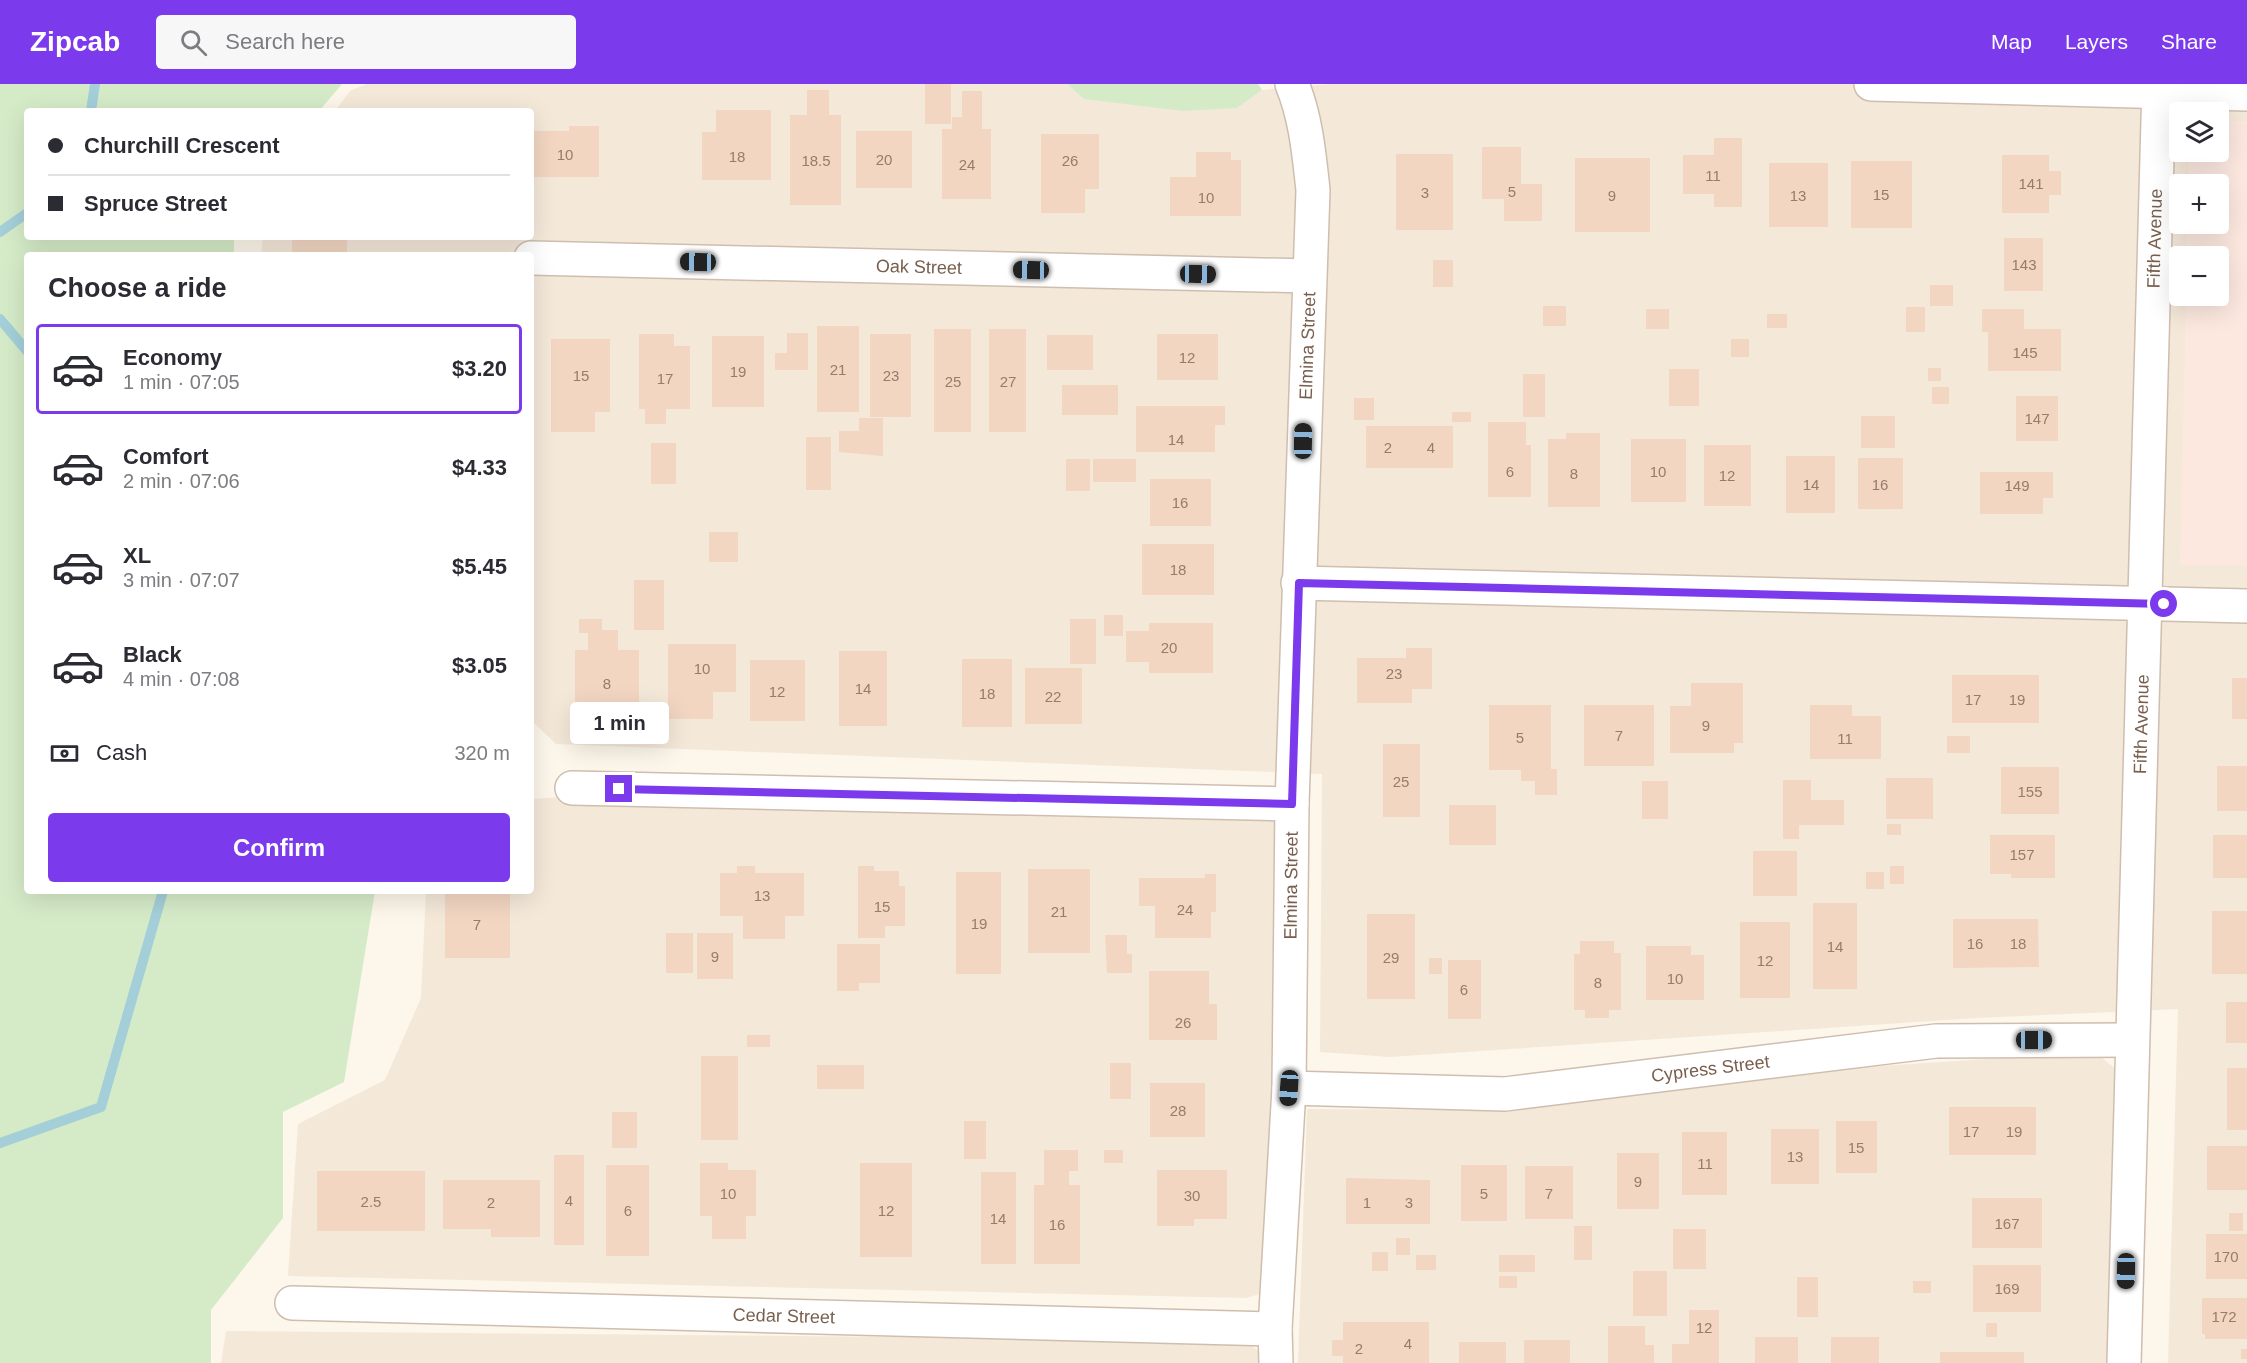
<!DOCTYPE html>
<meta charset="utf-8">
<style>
body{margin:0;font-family:Helvetica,sans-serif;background:#f7f7f7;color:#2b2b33;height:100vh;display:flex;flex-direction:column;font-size:22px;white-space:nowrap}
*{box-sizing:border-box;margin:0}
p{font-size:20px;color:#7c7c81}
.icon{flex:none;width:33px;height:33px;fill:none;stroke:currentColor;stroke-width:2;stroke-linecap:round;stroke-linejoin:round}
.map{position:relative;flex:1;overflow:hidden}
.panel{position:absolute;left:24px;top:168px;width:510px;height:642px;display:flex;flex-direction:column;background:#fff;border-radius:6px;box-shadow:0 6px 24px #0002}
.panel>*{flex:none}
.hud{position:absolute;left:24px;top:24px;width:510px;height:132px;border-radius:6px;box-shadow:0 6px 24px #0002;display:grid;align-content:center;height:132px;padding:0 24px;background:#fff}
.buttons{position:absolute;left:2169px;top:18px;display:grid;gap:12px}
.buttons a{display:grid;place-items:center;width:60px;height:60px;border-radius:6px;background:#fff;box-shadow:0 6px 24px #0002;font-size:30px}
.end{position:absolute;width:27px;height:27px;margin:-14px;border:8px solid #7c3aed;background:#fff;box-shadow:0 0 0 3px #fff}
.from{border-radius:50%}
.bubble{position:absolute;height:42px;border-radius:6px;background:#fff;box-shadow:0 6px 24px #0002;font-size:20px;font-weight:600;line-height:42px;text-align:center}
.car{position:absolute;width:18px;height:36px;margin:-18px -9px;border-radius:8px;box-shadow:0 0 4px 2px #0007;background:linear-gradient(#222 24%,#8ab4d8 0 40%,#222 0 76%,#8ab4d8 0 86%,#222 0)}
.hud b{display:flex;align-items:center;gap:21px;height:57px;font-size:22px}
.hud b+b{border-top:2px solid #e1e1e2}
.hud i{width:15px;height:15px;background:#2b2b33}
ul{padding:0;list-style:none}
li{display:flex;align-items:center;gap:18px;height:90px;margin:0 12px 9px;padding:0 12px;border:3px solid transparent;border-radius:6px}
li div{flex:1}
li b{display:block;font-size:22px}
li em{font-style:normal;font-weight:600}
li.current{border-color:#7c3aed}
li>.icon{width:54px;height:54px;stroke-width:1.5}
h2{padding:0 24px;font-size:27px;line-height:72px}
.pay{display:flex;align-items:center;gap:15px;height:66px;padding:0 24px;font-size:22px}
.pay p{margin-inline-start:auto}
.cta{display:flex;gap:12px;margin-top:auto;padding:12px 24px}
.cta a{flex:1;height:69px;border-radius:6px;background:#7c3aed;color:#fff;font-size:24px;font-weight:600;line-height:69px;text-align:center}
header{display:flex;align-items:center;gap:36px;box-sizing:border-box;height:84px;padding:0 30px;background:#7c3aed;color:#fff}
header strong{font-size:28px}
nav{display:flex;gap:33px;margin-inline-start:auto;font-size:21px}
.search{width:420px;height:54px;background:#f7f7f7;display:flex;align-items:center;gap:15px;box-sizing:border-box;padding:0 21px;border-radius:6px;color:#7c7c81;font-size:22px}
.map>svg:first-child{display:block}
.residential{fill:#f4e8d9;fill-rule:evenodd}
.commercial{fill:#fce8df}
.green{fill:#d5ebc8}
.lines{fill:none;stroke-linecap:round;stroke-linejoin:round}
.stream{stroke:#a4cfd9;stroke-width:10}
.building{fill:#f2d6c2}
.minor-casing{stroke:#cfbeaf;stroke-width:36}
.minor{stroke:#fff;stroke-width:33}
.route{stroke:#7c3aed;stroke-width:8}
.labels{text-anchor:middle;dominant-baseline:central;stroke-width:5;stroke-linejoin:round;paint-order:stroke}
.number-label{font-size:15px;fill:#967c6a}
.street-label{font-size:18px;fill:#785e4d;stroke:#fffaf1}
</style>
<header>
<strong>Zipcab</strong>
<div class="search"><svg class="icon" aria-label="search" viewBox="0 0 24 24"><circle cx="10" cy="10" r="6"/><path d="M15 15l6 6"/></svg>Search here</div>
<nav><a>Map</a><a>Layers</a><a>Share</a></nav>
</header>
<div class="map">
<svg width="2247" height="1279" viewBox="0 0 2247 1279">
<rect width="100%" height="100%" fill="#fdf6ea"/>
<!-- residential -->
<g class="residential">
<path d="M367,0H1067L1084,15L1237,24L1262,6L1332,0H2247V1279H2168L2178,925L1976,934L1390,973L1320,968L1322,690L556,660L531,636V171H261L263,153H531V27H335L350,7ZM2180,28H2218V68H2180ZM2180,100H2218V140H2180ZM2180,172H2218V212H2180Z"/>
<path d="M576,712L1273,725L1292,737L1267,1208L1246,1214L288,1192L298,1040L385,996L421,914L426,807H531V715Z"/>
<path d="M2095,968L2118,987L2112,1279H1298L1307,1025L1476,1026L1608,1015L1803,987Z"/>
<path d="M226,1247L1245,1256L1263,1271V1279H221Z"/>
</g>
<!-- commercial -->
<path class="commercial" d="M2219,37H2247V482L2180,481L2186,212H2218V172H2187V140H2218V100H2188L2189,68H2218Z"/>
<!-- green -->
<g class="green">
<path d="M0,0H342L319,27H27V153H234V171H27V807H375L344,998L283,1028V1134L211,1226V1279H0Z"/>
<path d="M1067,0H1258L1262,6L1237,24L1183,27L1084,15Z"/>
</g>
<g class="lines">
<!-- stream -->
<g class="stream">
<path d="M91,27L95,0"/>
<path d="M0,148L27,129"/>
<path d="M0,235L27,267"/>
<path d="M0,1059L101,1023L163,807"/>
</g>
</g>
<!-- building -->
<g class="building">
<rect x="925" y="0" width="26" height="40"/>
<path d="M807,6H829V31H841V121H790V31H807Z"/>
<path d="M962,7H982V45H991V115H942V45H952V33H962Z"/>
<path d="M716,26H771V96H702V48H716Z"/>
<path d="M569,42H599V93H531V47H569Z"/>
<rect x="856" y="47" width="56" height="57"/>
<path d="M1041,50H1099V105H1085V129H1041Z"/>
<path d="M1714,54H1742V123H1714V110H1683V71H1714Z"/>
<path d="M1482,63H1521V100H1542V137H1504V115H1482Z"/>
<path d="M1196,68H1231V76H1241V132H1170V93H1196Z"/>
<rect x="1396" y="70" width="57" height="76"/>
<path d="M2002,71H2049V87H2061V111H2049V129H2002Z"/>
<rect x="1575" y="74" width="75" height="74"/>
<rect x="1851" y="77" width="61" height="67"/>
<rect x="1769" y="79" width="59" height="64"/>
<rect x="292" y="153" width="55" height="18"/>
<rect x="2004" y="154" width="39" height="53"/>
<rect x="1433" y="176" width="20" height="27"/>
<rect x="1930" y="201" width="23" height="21"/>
<rect x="1543" y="222" width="23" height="20"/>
<rect x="1906" y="223" width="19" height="25"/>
<rect x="1646" y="225" width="23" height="20"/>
<path d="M1982,225H2024V245H2061V287H1988V248H1982Z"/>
<rect x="1767" y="230" width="20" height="14"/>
<rect x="817" y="242" width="42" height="86"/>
<rect x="934" y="245" width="37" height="103"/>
<rect x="989" y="245" width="37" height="103"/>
<path d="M787,249H808V286H775V269H787Z"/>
<path d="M639,250H674V262H690V325H666V340H645V325H639Z"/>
<rect x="870" y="250" width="41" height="83"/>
<rect x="1157" y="250" width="61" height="46"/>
<rect x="1047" y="251" width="46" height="35"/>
<rect x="712" y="252" width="52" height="71"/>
<path d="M551,255H610V328H595V348H551Z"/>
<rect x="1731" y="255" width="18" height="18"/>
<rect x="1928" y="284" width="13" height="13"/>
<rect x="1669" y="285" width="30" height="37"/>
<rect x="1523" y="290" width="22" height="43"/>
<rect x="1062" y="301" width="56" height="30"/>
<rect x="1932" y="303" width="17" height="17"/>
<rect x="2016" y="312" width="42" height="45"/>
<rect x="1354" y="314" width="20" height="22"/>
<path d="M1136,322H1225V341H1215V368H1136Z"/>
<rect x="1452" y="328" width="19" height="10"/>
<rect x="1861" y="332" width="34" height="32"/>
<path d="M859,334H883V372L839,368V347H859Z"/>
<path d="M1488,338H1526V361H1531V413H1488Z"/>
<rect x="1366" y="342" width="87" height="42"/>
<path d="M1566,349H1600V423H1548V355H1566Z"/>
<rect x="806" y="353" width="25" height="53"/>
<rect x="1631" y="355" width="55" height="63"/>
<rect x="651" y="359" width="25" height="41"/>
<rect x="1704" y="361" width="47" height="61"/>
<rect x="1786" y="372" width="49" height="57"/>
<rect x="1858" y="374" width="45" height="51"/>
<rect x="1066" y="375" width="24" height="32"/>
<rect x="1093" y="375" width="43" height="23"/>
<path d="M1980,388H2053V414H2043V430H1980Z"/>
<rect x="1150" y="395" width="61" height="47"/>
<rect x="709" y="448" width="29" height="30"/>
<rect x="1142" y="460" width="72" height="51"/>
<rect x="634" y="496" width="30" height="50"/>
<rect x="1104" y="531" width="19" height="21"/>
<path d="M579,535H602V546H618V566H639V632H575V566H588V549H579Z"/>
<rect x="1070" y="535" width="26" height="45"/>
<path d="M1149,539H1213V589H1149V578H1126V547H1149Z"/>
<path d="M668,560H736V608H713V635H668Z"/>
<path d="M1406,564H1432V605H1412V619H1357V574H1406Z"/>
<rect x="839" y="567" width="48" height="75"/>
<rect x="962" y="575" width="50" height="68"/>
<rect x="750" y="576" width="55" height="61"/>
<rect x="1025" y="584" width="57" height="56"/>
<rect x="1952" y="591" width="87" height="48"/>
<rect x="2232" y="594" width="15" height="41"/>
<path d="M1691,599H1743V659H1734V669H1670V622H1691Z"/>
<path d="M1489,621H1551V685H1557V711H1535V697H1521V686H1489Z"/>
<rect x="1584" y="621" width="70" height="61"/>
<path d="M1810,621H1852V632H1881V675H1810Z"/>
<rect x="1947" y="652" width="23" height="17"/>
<rect x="1383" y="660" width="37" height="73"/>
<rect x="2217" y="682" width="30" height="45"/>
<rect x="2001" y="683" width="58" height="47"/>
<rect x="1886" y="694" width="47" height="41"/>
<path d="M1783,696H1811V716H1844V741H1799V755H1783Z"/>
<rect x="1642" y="697" width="26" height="38"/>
<rect x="1449" y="721" width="47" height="40"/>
<rect x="1887" y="740" width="14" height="11"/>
<path d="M1990,751H2055V794H2011V790H1990Z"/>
<rect x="2213" y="751" width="34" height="43"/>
<rect x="1753" y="767" width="44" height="45"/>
<path d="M737,782H755V789H804V832H785V855H743V832H720V789H737Z"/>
<path d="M858,782H874V787H899V802H905V842H885V854H858Z"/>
<rect x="1890" y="782" width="14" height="18"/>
<rect x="1028" y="785" width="62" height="84"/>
<rect x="956" y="788" width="45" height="102"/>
<rect x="1866" y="788" width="18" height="17"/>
<path d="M1205,790H1216V828H1211V854H1155V822H1139V794H1205Z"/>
<rect x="445" y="807" width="65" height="67"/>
<rect x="1813" y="819" width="44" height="86"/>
<rect x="2212" y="827" width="35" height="63"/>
<rect x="1367" y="830" width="48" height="85"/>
<path d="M1953,835H2038L2039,883L1953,884Z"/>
<rect x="1740" y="838" width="50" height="76"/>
<rect x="666" y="849" width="27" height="40"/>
<rect x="697" y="849" width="36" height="46"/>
<path d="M1105,851H1127V870H1132V889H1107Z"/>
<path d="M1580,857H1614V869H1621V926H1609V934H1585V926H1574V870H1580Z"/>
<path d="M837,860H880V899H859V907H837Z"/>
<path d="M1646,862H1691V871H1704V916H1646Z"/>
<rect x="1429" y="874" width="13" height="16"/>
<rect x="1448" y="876" width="33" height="59"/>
<path d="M1149,887H1209V920H1217V956H1149Z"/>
<rect x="2226" y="918" width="21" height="41"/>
<rect x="747" y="951" width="23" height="12"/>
<rect x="701" y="972" width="37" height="84"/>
<rect x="1110" y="979" width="21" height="36"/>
<rect x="817" y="981" width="47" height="24"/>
<rect x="2227" y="984" width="20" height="62"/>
<rect x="1150" y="999" width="55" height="54"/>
<rect x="1949" y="1023" width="87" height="48"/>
<rect x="612" y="1028" width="25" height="36"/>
<rect x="964" y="1037" width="22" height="38"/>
<rect x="1836" y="1037" width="41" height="52"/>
<rect x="1771" y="1045" width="48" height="55"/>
<rect x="1682" y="1048" width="45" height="63"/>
<rect x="2207" y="1062" width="40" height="44"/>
<path d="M1044,1066H1078V1087H1069V1101H1080V1180H1034V1101H1044Z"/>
<rect x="1104" y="1066" width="19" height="13"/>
<rect x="1617" y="1069" width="42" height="56"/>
<rect x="554" y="1071" width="30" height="90"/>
<path d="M700,1079H728V1086H756V1132H746V1155H712V1132H700Z"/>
<rect x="860" y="1079" width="52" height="94"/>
<rect x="606" y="1081" width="43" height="91"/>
<rect x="1461" y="1081" width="46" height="56"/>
<rect x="1525" y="1082" width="48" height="53"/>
<path d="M1157,1086H1227V1135H1194V1142H1157Z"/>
<rect x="317" y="1087" width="108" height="60"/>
<rect x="981" y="1088" width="35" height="92"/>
<path d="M1346,1094L1430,1096V1140H1346Z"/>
<path d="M443,1096H540V1153H491V1145H443Z"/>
<rect x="1972" y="1114" width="70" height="50"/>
<rect x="2229" y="1129" width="14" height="18"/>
<rect x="1574" y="1142" width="18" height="34"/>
<rect x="1673" y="1145" width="33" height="40"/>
<rect x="2206" y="1150" width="41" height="45"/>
<rect x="1396" y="1154" width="14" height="17"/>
<rect x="1372" y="1168" width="16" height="19"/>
<rect x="1416" y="1171" width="20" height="15"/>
<rect x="1499" y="1171" width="36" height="17"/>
<rect x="1973" y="1181" width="68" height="47"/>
<rect x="1633" y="1187" width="34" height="45"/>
<rect x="1499" y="1192" width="18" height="12"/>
<rect x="1797" y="1193" width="21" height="40"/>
<rect x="1913" y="1197" width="18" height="12"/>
<path d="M2202,1214H2247V1255H2205V1250H2202Z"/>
<path d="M1689,1226H1719V1279H1672V1260H1689Z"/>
<path d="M1343,1238H1429V1279H1343V1272H1332V1256H1343Z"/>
<rect x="1986" y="1239" width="11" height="14"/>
<path d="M1608,1242H1645V1261H1654V1279H1608Z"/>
<rect x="1755" y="1253" width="43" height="26"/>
<rect x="1831" y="1253" width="48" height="26"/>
<rect x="1524" y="1256" width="46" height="23"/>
<rect x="1459" y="1258" width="47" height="21"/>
<rect x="2241" y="1265" width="6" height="10"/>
<rect x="1940" y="1268" width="84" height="11"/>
</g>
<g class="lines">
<defs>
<g id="minor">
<path d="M1871,0L2247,10"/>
<path id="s1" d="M531,174L1308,192"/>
<path d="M1298,499L2247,522"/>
<path d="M572,704L1292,720"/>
<path id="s2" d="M1289,1004L1505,1010L1936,957L2132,956"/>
<path id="s3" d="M292,1219L1275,1245"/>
<path id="s4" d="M1276,1279L1275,1245L1289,1004L1292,720L1313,106C1309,70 1306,34 1292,0"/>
<path id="s5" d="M2124,1279L2159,0"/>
</g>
</defs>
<!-- minor casing -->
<use href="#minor" class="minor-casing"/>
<!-- minor -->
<use href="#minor" class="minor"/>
</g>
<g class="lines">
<!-- route -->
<path class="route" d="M619,705L1292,720L1299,499L2164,520"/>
</g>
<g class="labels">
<!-- number labels -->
<g class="number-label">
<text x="565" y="70">10</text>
<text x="737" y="72">18</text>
<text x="884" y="75">20</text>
<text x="816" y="76">18.5</text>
<text x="1070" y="76">26</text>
<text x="967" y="80">24</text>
<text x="1713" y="91">11</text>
<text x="2031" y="99">141</text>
<text x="1512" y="107">5</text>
<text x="1425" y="108">3</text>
<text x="1881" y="110">15</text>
<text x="1612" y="111">9</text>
<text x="1798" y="111">13</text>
<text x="1206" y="113">10</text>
<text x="2024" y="180">143</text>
<text x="2025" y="268">145</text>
<text x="1187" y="273">12</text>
<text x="838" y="285">21</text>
<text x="738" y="287">19</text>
<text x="581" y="291">15</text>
<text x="891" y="291">23</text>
<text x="665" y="294">17</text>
<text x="953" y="297">25</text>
<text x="1008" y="297">27</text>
<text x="2037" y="334">147</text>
<text x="1176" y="355">14</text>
<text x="1388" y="363">2</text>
<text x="1431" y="363">4</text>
<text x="1510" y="387">6</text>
<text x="1658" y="387">10</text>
<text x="1574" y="389">8</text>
<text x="1727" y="391">12</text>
<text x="1811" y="400">14</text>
<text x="1880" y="400">16</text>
<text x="2017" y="401">149</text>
<text x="1180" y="418">16</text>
<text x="1178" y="485">18</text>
<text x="1169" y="563">20</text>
<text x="702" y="584">10</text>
<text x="1394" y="589">23</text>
<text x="607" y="599">8</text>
<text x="863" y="604">14</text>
<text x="777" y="607">12</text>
<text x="987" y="609">18</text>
<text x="1053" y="612">22</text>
<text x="1973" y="615">17</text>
<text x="2017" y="615">19</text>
<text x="1706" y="641">9</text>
<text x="1619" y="651">7</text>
<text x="1520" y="653">5</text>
<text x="1845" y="654">11</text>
<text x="1401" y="697">25</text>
<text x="2030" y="707">155</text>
<text x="2022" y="770">157</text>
<text x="762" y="811">13</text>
<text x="882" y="822">15</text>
<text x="1185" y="825">24</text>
<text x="1059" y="827">21</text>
<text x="979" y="839">19</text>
<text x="477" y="840">7</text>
<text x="1975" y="859">16</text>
<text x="2018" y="859">18</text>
<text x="1835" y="862">14</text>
<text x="715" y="872">9</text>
<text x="1391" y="873">29</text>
<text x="1765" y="876">12</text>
<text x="1675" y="894">10</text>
<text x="1598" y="898">8</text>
<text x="1464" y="905">6</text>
<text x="1183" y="938">26</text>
<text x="1178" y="1026">28</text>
<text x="1971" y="1047">17</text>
<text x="2014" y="1047">19</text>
<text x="1856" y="1063">15</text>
<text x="1795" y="1072">13</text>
<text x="1705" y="1079">11</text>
<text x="1638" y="1097">9</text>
<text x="728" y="1109">10</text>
<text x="1484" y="1109">5</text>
<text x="1549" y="1109">7</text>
<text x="1192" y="1111">30</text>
<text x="569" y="1116">4</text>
<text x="371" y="1117">2.5</text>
<text x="491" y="1118">2</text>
<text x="1367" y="1118">1</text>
<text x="1409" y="1118">3</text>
<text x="628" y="1126">6</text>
<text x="886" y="1126">12</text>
<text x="998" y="1134">14</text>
<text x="2007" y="1139">167</text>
<text x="1057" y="1140">16</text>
<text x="2226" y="1172">170</text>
<text x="2007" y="1204">169</text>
<text x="2224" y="1232">172</text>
<text x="1704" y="1243">12</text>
<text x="1408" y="1259">4</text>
<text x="1359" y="1264">2</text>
</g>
<!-- street labels -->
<g class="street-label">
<text stroke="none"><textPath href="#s5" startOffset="1125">Fifth Avenue</textPath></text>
<text stroke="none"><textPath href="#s1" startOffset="388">Oak Street</textPath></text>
<text stroke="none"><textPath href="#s4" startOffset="1018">Elmina Street</textPath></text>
<text stroke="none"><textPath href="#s5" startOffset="639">Fifth Avenue</textPath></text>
<text stroke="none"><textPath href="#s4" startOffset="478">Elmina Street</textPath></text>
<text stroke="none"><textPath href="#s2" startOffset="423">Cypress Street</textPath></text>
<text stroke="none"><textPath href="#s3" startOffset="492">Cedar Street</textPath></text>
</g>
</g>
</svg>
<div class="buttons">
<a><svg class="icon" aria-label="layers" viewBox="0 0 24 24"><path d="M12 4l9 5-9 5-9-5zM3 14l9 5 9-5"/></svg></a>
<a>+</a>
<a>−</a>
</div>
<i class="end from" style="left:2164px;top:520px"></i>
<i class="end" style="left:619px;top:705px"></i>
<div class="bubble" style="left:570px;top:618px;width:99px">1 min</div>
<i class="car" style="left:698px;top:178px;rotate:271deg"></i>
<i class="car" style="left:1031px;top:186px;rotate:271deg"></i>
<i class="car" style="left:1198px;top:190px;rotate:91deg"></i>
<i class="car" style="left:1303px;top:357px;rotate:1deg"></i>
<i class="car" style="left:2034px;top:956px;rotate:90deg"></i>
<i class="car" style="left:1289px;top:1004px;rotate:184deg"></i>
<i class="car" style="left:2126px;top:1187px;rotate:181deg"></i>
<div class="hud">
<b><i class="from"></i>Churchill Crescent</b>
<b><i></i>Spruce Street</b>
</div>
<section class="panel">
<h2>Choose a ride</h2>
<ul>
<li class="current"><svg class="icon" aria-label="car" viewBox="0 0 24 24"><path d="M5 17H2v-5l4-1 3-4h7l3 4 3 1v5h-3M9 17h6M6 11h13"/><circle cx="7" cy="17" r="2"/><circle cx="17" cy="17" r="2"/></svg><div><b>Economy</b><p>1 min · 07:05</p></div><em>$3.20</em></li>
<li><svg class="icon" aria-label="car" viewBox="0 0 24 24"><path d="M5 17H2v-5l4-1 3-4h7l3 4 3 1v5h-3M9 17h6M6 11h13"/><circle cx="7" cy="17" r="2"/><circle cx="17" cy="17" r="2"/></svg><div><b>Comfort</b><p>2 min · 07:06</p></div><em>$4.33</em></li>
<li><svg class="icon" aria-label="car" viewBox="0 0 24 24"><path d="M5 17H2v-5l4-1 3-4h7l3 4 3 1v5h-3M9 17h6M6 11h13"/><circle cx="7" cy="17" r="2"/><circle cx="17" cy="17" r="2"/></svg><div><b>XL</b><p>3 min · 07:07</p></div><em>$5.45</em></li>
<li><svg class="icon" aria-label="car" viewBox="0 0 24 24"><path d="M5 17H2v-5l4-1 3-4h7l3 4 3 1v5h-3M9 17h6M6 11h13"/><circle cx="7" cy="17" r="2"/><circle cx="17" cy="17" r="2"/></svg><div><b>Black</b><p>4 min · 07:08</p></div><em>$3.05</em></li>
</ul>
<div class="pay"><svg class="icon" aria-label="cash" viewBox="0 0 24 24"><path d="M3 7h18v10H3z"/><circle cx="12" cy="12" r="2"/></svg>Cash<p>320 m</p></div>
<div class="cta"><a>Confirm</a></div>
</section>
</div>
